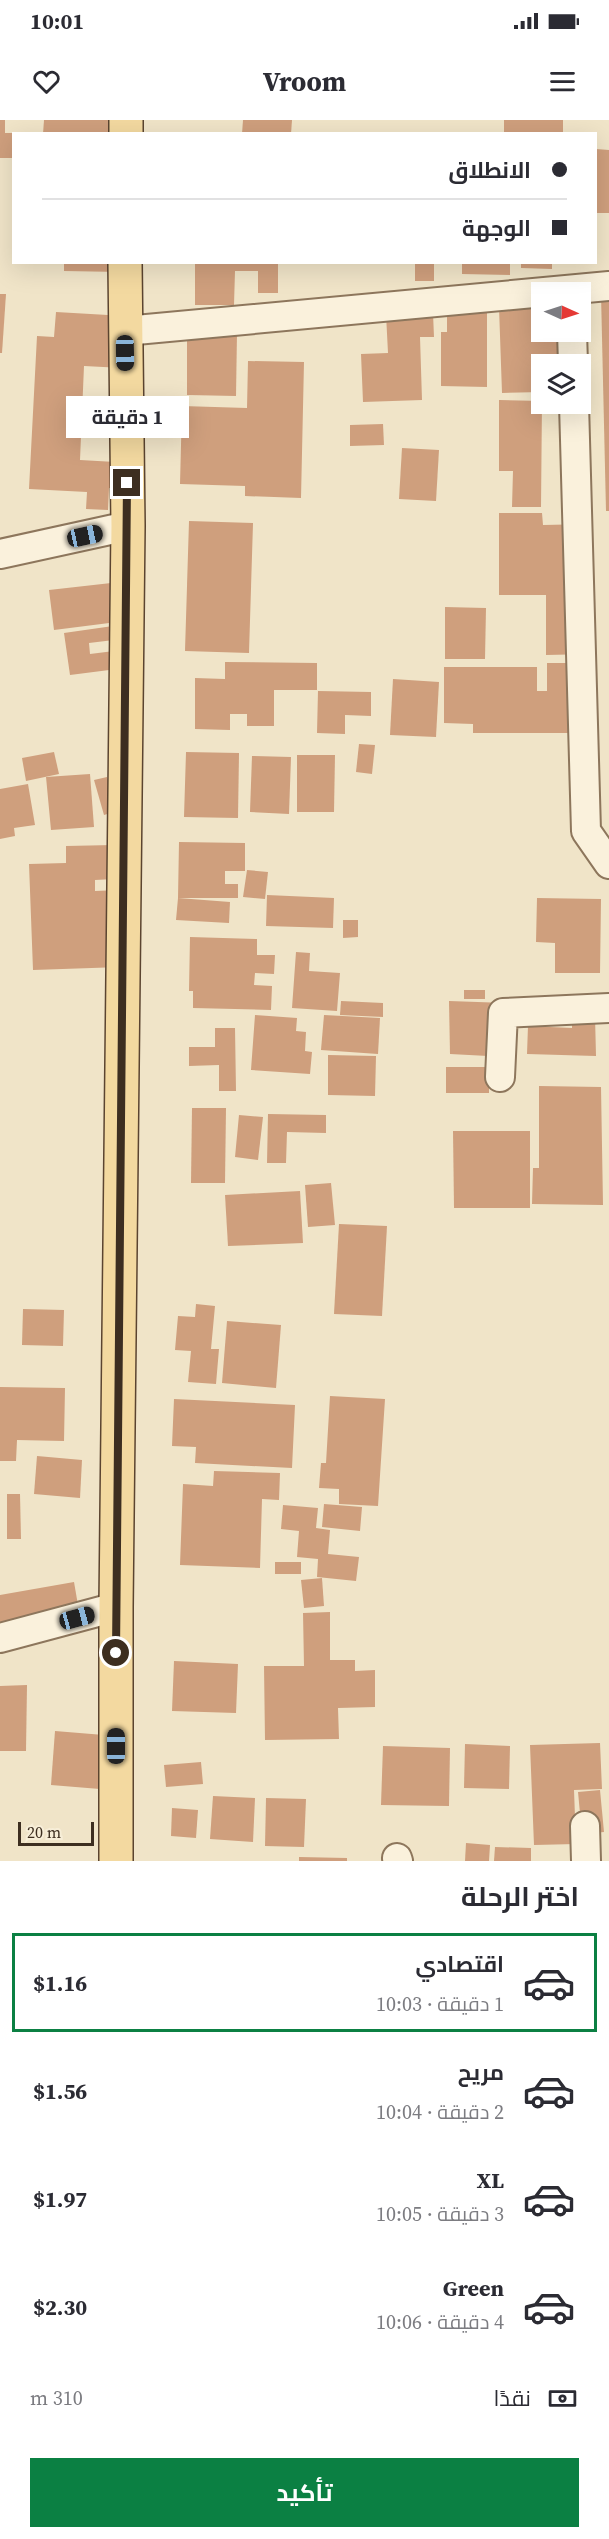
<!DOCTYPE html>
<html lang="ar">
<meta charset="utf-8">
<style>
body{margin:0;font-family:"Source Serif 4",Cairo,serif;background:#f7f7f7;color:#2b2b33;direction:rtl;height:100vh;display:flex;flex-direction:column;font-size:22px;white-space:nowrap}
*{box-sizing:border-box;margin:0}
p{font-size:20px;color:#7c7c81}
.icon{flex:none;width:33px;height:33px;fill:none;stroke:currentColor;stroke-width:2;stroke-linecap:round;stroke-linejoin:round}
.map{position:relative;height:1741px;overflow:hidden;direction:ltr}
.panel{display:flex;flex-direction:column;background:#fff;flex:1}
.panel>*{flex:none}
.top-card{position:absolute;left:12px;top:12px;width:585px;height:132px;border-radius:0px;box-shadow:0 6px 24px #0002;direction:rtl;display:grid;align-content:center;height:132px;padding:0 30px;background:#fff}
.needle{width:39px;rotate:93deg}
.controls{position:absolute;left:531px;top:162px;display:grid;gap:12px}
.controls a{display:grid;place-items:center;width:60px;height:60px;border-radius:0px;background:#fff;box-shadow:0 6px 24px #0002;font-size:30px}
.scale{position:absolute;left:18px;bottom:15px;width:76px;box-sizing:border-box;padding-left:6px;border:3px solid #3d2e20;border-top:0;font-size:16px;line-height:21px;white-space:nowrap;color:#3d2e20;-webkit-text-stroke:4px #f7eed8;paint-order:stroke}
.end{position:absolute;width:27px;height:27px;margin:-14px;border:8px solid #3d2e20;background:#fff;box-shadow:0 0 0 3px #fff}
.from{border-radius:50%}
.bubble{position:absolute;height:42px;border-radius:0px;background:#fff;box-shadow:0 6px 24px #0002;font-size:20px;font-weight:700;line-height:42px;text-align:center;direction:rtl}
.car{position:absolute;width:18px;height:36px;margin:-18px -9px;border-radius:8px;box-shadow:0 0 4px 2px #0007;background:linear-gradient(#222 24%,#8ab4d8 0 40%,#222 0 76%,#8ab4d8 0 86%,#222 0)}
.top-card b{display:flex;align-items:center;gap:21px;height:57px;font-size:22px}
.top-card b+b{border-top:2px solid #e1e1e2}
.top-card i{width:15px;height:15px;background:#2b2b33}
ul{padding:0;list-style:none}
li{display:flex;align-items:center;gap:18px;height:99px;margin:0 12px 9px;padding:0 18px;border:3px solid transparent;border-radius:0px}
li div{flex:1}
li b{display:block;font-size:22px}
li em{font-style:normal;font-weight:700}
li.on{border-color:#0b8043}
li>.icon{width:54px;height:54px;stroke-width:1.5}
h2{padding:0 30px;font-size:27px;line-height:72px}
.pay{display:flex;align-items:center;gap:15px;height:66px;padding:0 30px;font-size:22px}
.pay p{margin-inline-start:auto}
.button{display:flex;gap:12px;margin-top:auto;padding:12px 30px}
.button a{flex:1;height:69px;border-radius:0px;background:#0b8043;color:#fff;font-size:24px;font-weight:700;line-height:69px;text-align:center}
.status{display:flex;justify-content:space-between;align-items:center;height:42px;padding:0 30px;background:#fff;direction:ltr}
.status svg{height:16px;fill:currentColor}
header{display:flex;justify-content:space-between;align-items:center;height:78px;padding:0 30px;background:#fff;font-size:27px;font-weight:700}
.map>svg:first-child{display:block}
.building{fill:#cf9f7d}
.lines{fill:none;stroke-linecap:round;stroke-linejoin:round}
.street-casing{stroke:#8d765c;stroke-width:32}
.primary-casing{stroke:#5b4430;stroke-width:36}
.street{stroke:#faf1dc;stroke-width:28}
.primary{stroke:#f3d9a0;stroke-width:33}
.route{stroke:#3d2e20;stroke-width:8}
</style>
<div class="status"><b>10:01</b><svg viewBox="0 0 49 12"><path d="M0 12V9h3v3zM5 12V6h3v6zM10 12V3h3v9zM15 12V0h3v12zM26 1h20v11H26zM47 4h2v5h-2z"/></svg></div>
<header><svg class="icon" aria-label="menu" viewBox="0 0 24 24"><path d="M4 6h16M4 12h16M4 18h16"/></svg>Vroom<svg class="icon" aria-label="heart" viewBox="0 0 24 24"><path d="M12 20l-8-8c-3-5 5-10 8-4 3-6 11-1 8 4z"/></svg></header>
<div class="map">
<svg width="609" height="1741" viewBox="0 0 609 1741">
<rect width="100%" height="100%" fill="#f0e4c8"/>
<!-- building -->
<g class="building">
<path d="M0,0H5V13H14V38H0Z"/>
<path d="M44,0H110L109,14H43Z"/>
<path d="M243,0H292L291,14H242Z"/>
<rect x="504" y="0" width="59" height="14"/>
<path d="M596,29L609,30V93H596Z"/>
<path d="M64,142H122L121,152L64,151Z"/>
<path d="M195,142H278V173H258V151H235L234,185H195Z"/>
<rect x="415" y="142" width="19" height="19"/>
<path d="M462,142H510V155L462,154Z"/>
<path d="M521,142H552V149L521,148Z"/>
<path d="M0,174H6L2,233H0Z"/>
<path d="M601,174H609V391H606Z"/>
<path d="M580,184H585L588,261H580V244H542V272L502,273L499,187L542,185V212H580Z"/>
<path d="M447,191H487V267L441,266V212H447Z"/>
<path d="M56,192L125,196L123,248L84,246L80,340L115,342L114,368H109L108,390L86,389L87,372L29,369L37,216L54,217Z"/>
<path d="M433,193L434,217H420L422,280L363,282L361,234L388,233L386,194Z"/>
<path d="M187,212L237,213L236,276L187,275Z"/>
<path d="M248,241L304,242L301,378L245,376V366L180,364L182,286L247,288Z"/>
<path d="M499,280L542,281L541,387H512L513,351H499Z"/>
<path d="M383,304L384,325L350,326V305Z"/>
<path d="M402,328L439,330L436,381L399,379Z"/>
<path d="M499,393H542L543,405L590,404L591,534L546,535V475H499Z"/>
<path d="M189,401L253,403L249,533L185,531Z"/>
<path d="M120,462L125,501L54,510L49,470Z"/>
<path d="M445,487L486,488L485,539H445Z"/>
<path d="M120,505L122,519L89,523L90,534L114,531L117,549L70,555L64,513Z"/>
<path d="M225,542L317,543V570H274V606H247V594H230V610L195,609V558L225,559Z"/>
<path d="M547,543H595L580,613H473V604L444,603V547H537V571H547Z"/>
<path d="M393,559L439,562L436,617L390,615Z"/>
<path d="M318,571L371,572V596L345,595V614L317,613Z"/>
<path d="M359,624L375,625L372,654L356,652Z"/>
<path d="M54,632L59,654L26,661L22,638Z"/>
<path d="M186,632L239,633L238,698L184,697Z"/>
<path d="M297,635H335L334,692H297Z"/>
<path d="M252,636L291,637L289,694L250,692Z"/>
<path d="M90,654L94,707L51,710L46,657Z"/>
<path d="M107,657L117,691L104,695L94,660Z"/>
<path d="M28,664L35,705L14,708L15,716L0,719V669Z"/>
<path d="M179,722L245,723V751H225V764H238V778H178Z"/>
<path d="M113,725L114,759L95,760V771L119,770L121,847L33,850L29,744L66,743V726Z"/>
<path d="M247,750L268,752L265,779L243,777Z"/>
<path d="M267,775L334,778L333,808L266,806Z"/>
<path d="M178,778L230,782L229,803L176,800Z"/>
<path d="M537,778L601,779L600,853H555V823L536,822Z"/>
<path d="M343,800H358V817L343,818Z"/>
<path d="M190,817L257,819V835H275L274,854L255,853L254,865L272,866L271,890L193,888V871H189Z"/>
<path d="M296,832L310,833L309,851L340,853L337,891L292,888Z"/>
<rect x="464" y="870" width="21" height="9"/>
<path d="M341,881L383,883V897L340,895Z"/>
<path d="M449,881L506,883L507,937L450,934Z"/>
<path d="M255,895L297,898L296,911L306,912L305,931L312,932L310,954L251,950Z"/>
<path d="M324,895L380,898L378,934L321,930Z"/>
<path d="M572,896H595L596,936L527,934L528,906L572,908Z"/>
<path d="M215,908H235L236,971H219V945L189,946V927H215Z"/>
<path d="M328,935L376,936L375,976L328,975Z"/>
<rect x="446" y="947" width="43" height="26"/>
<path d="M539,966L601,967L603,1085L532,1084L533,1048H539Z"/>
<path d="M192,988H226L225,1063H191Z"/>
<path d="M268,994L326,995V1013L287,1012L286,1043H267Z"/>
<path d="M239,995L263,997L258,1040L235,1037Z"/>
<path d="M453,1011H530V1088H454Z"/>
<path d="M331,1063L335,1105L308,1107L305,1065Z"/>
<path d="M300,1071L303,1123L228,1126L225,1075Z"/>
<path d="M339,1104L387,1106L382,1196L334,1194Z"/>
<path d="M196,1184L215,1186L211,1229H219L216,1264L188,1262L191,1231L175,1230L178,1196L195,1197Z"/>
<path d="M23,1189L64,1190L63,1226L22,1225Z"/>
<path d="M227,1201L281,1205L276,1268L222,1263Z"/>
<path d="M0,1267L65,1268L64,1321L17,1320L16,1341H0Z"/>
<path d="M330,1276L385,1279L378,1386L339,1384V1369L319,1368L321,1343H326Z"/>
<path d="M174,1279L295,1285L292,1348L195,1343L196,1327L172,1326Z"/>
<path d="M37,1336L82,1340L80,1378L34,1374Z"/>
<path d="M214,1351L280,1353L279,1380L262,1379L260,1448L180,1445L183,1364L213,1366Z"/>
<path d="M7,1374H20L21,1419H7Z"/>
<path d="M324,1384L362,1387L360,1411L322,1407Z"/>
<path d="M283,1385L318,1388L316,1408L330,1410L328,1434L359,1437L356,1461L317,1457L318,1439L297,1437L299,1411L281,1409Z"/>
<rect x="275" y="1442" width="26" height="12"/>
<path d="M322,1458L324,1486L304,1488L301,1460Z"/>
<path d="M74,1462L79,1491L0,1504V1475Z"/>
<path d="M330,1492V1540H355V1551L375,1550V1587L338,1588L339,1619L265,1620L264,1546H304L303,1493Z"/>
<path d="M174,1541L238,1544L236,1593L172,1591Z"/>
<path d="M27,1565L26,1631H0V1566Z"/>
<path d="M55,1611L116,1616L112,1670L51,1665Z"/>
<path d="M600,1623L602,1669L574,1670L576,1724L534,1725L530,1625Z"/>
<path d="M465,1624L510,1626L509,1669L464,1668Z"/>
<path d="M383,1626L450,1628L449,1686L381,1685Z"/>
<path d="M201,1642L203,1664L166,1667L164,1645Z"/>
<path d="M600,1670L604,1712L582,1714L578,1672Z"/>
<path d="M213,1676L255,1678L253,1722L210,1719Z"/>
<path d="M266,1678L306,1679L304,1727L265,1726Z"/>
<path d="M172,1688L198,1690L196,1718L171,1716Z"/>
<path d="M466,1723L490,1725L489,1741H465Z"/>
<path d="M495,1727L531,1728V1741H494Z"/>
<path d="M299,1737L347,1738V1741H299Z"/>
</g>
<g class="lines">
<defs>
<g id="street">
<path d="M125,211L609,166"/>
<path d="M572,212L573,244"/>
<path d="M574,284L586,711L609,744"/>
<path d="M0,434L128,406"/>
<path d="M500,957L503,893L609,888"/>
<path d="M0,1518L116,1487"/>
<path d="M585,1706L586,1741"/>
<path d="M397,1738L398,1741"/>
</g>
<g id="primary">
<path d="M126,14V0"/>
<path d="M116,1741V1487L128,406L125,142"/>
</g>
</defs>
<!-- street casing -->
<use href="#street" class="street-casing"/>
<!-- primary casing -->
<use href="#primary" class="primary-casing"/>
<!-- street -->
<use href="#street" class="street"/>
<!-- primary -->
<use href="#primary" class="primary"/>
</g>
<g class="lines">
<!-- route -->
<path class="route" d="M116,1533L127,363"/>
</g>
</svg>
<div class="controls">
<a><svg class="needle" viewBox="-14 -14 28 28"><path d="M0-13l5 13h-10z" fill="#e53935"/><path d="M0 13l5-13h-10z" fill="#7c7c81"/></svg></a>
<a><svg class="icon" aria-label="layers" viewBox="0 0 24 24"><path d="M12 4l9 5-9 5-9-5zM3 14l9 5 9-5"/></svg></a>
</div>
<div class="scale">20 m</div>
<i class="end from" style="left:116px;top:1533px"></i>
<i class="end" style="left:127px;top:363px"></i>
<div class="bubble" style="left:66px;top:276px;width:123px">1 دقيقة</div>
<i class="car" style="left:125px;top:233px;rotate:179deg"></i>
<i class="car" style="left:85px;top:416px;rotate:78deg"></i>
<i class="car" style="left:77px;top:1498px;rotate:75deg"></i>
<i class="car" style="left:116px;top:1626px;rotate:0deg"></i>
<div class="top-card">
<b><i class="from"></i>الانطلاق</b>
<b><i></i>الوجهة</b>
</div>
</div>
<section class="panel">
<h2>اختر الرحلة</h2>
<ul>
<li class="on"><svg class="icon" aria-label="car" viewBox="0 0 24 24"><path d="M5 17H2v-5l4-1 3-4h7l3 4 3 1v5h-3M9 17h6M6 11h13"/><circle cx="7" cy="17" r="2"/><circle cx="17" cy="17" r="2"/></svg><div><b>اقتصادي</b><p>1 دقيقة · 10:03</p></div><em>$1.16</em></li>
<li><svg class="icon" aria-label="car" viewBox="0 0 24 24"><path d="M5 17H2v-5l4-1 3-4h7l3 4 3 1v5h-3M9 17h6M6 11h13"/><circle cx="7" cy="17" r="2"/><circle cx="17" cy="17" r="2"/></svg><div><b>مريح</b><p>2 دقيقة · 10:04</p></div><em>$1.56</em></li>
<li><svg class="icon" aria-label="car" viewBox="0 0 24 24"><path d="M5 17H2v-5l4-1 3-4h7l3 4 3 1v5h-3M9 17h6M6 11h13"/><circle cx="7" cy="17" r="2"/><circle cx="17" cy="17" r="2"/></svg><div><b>XL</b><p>3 دقيقة · 10:05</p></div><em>$1.97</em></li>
<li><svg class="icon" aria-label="car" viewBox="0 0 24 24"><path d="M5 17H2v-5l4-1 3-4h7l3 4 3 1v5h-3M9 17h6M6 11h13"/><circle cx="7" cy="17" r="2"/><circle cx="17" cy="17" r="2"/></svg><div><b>Green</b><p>4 دقيقة · 10:06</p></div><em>$2.30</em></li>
</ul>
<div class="pay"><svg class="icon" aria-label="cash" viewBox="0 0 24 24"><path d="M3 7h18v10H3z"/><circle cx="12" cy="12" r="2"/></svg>نقدًا<p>310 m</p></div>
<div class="button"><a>تأكيد</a></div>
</section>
